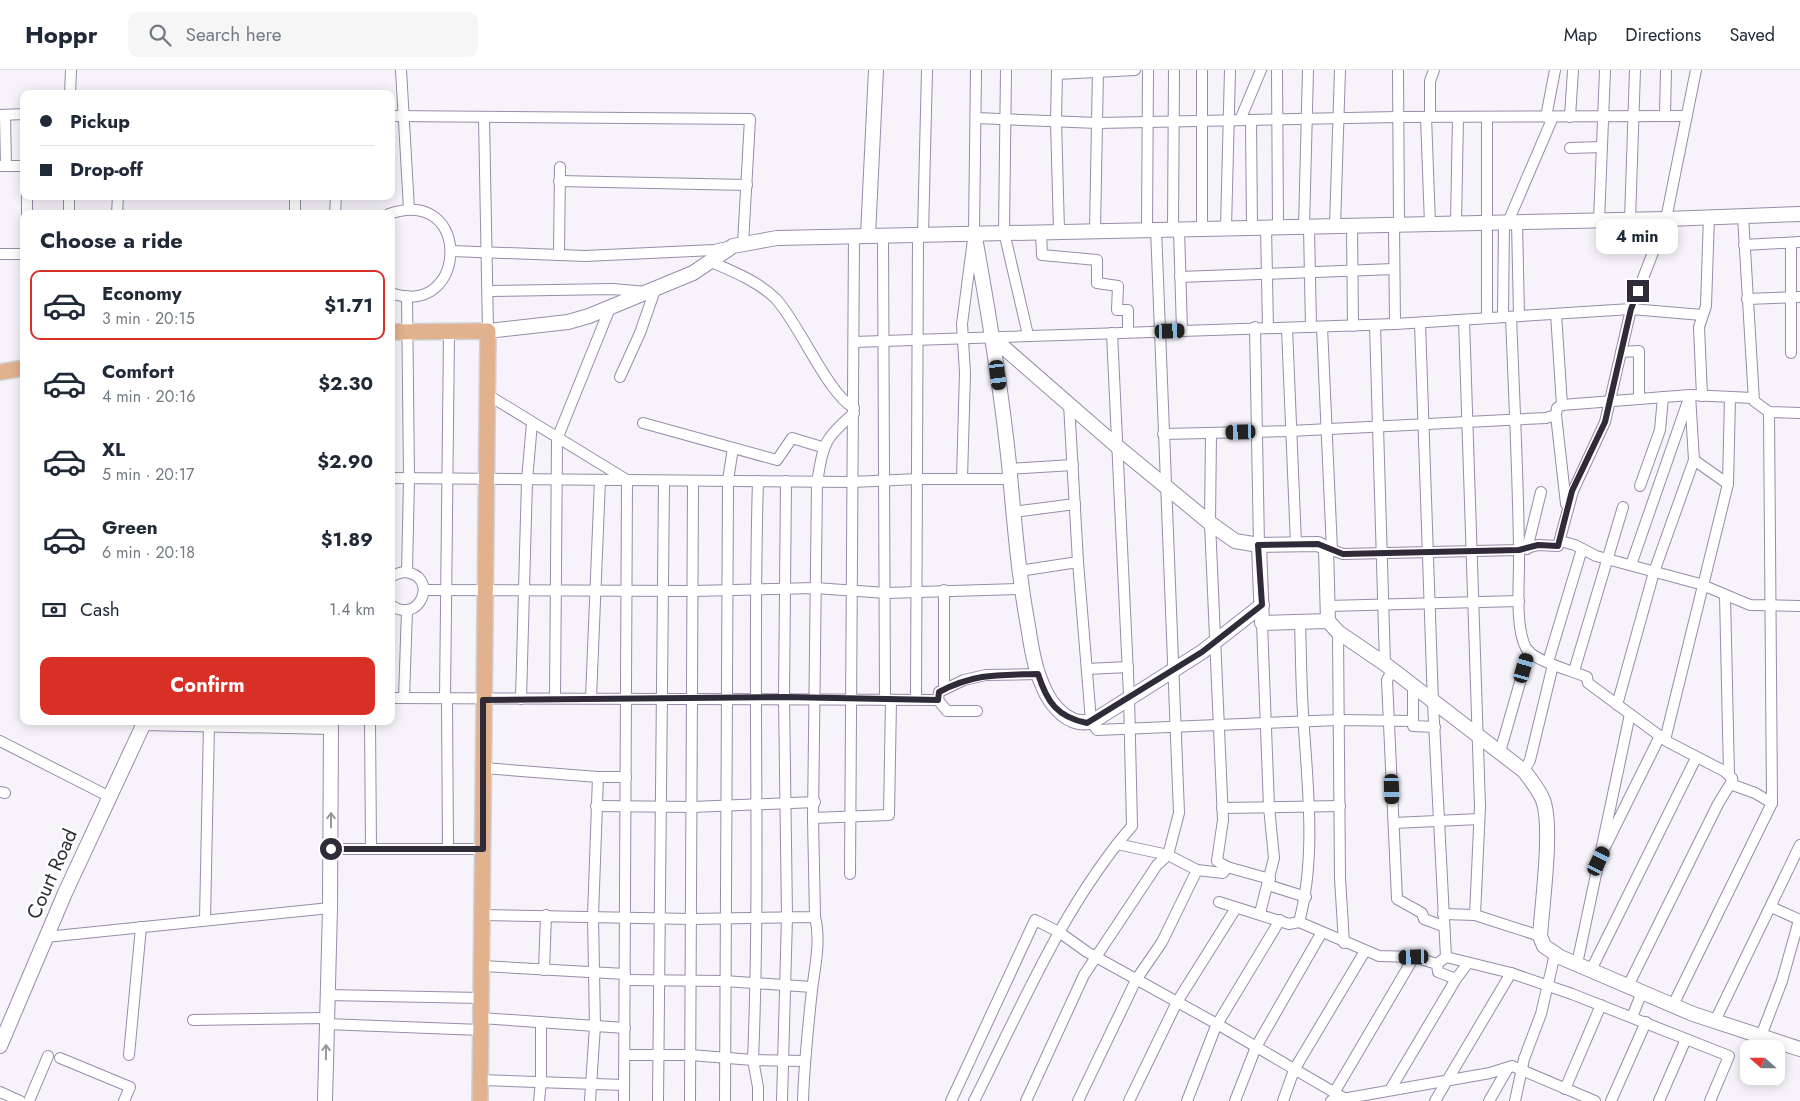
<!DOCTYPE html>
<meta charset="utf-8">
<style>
body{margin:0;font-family:Jost,sans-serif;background:#f6f6f7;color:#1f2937;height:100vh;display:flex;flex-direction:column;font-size:19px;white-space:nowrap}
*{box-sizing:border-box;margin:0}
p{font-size:16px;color:#747a83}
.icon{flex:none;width:28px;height:28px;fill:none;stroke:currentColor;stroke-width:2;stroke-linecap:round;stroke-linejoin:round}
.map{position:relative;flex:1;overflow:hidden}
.sheet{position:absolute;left:20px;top:140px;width:375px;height:515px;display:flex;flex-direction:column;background:#fff;border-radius:10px;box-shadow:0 2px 12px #0003}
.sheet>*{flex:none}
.guide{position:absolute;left:20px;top:20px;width:375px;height:110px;border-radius:10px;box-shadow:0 2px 12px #0003;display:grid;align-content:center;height:110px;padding:0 20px;background:#fff}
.needle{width:32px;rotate:291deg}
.fabs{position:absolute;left:1740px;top:970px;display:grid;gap:10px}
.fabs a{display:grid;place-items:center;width:45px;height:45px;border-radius:10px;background:#fff;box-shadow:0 2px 12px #0003;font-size:25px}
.end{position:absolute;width:22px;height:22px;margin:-11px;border:6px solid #302b38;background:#fff;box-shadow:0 0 0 2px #fff}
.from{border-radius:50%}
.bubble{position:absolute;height:35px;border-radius:10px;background:#fff;box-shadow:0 2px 12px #0003;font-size:16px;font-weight:700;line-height:35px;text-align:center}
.car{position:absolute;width:15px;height:30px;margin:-15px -8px;border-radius:6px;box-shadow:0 0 4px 1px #0007;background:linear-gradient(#222 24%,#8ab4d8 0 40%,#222 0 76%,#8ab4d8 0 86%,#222 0)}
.guide b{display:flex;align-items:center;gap:18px;height:48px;font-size:19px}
.guide b+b{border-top:1px solid #e0e1e3}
.guide i{width:12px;height:12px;background:#1f2937}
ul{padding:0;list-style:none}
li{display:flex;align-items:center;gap:15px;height:70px;margin:0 10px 8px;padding:0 10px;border:2px solid transparent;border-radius:10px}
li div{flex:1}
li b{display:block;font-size:19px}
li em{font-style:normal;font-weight:700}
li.on{border-color:#d93025}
li>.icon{width:45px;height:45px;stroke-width:1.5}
h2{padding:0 20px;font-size:22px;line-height:60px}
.pay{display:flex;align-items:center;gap:12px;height:55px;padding:0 20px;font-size:19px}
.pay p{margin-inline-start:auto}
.primary-button{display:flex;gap:10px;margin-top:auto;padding:10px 20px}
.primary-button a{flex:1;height:58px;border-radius:10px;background:#d93025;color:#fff;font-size:20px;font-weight:700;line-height:58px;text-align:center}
header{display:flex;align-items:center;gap:30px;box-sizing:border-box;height:70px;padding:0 25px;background:#fff;border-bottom:1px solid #e0e1e3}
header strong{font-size:24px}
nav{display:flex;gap:28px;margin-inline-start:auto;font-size:18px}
.search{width:350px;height:45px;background:#f6f6f7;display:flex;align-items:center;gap:12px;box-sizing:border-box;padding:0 18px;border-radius:10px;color:#747a83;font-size:19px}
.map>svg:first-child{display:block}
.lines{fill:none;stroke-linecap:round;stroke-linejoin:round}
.street-casing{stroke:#998baa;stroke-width:12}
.secondary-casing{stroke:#998baa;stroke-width:16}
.primary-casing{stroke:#d1d0d3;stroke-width:18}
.street{stroke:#fff;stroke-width:10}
.secondary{stroke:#fff;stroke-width:14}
.primary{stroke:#e2b28f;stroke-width:15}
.oneway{stroke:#98959c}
.route{stroke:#302b38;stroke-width:6}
.labels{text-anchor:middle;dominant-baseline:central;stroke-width:5;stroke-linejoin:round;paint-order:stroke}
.street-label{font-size:20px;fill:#302b38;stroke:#fff}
</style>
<header>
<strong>Hoppr</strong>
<div class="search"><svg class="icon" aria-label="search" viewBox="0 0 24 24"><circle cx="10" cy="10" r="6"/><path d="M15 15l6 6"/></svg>Search here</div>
<nav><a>Map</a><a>Directions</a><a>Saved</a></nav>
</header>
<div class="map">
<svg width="1800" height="1031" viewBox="0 0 1800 1031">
<rect width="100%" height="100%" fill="#f6f4fa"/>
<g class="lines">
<defs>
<g id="street">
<path d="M401,0L409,139"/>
<path d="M1006,0L1004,162L1028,265"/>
<path d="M1057,0L1056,51L1059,161"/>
<path d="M1202,0V158"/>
<path d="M1277,0L1278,157"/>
<path d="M1398,0L1399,154"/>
<path d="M1057,4L1135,0"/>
<path d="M70,24L71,0"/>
<path d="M0,45L24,44"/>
<path d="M5,45L6,96"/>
<path d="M391,46L750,49L743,174"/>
<path d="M1665,46L1666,0"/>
<path d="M484,47L488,261"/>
<path d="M1426,47L1430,154"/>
<path d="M1430,47V11L1434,0"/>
<path d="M1487,47V248"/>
<path d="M1546,47L1555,0"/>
<path d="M1570,47L1573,0"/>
<path d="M976,48L1098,53L1398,47L1687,46"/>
<path d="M1240,50L1261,0"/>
<path d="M1251,50L1252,158"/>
<path d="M1570,78L1602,77"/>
<path d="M1,96H24"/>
<path d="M559,111L747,115"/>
<path d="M27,126V144"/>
<path d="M69,126V144"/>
<path d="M117,144L118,126"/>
<path d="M295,144V126"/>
<path d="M335,144L336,126"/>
<path d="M389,144C473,115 468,250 391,223"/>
<path d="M1743,146L1754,331L1769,342L1800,343"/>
<path d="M1630,150L1635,0"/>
<path d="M1599,151L1605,0"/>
<path d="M1508,152L1553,47"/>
<path d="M1517,152L1519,246"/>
<path d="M1456,153L1458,47"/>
<path d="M1352,155L1353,256"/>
<path d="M1394,155L1395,254"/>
<path d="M1335,156L1340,0"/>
<path d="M1266,157L1268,258"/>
<path d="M1304,157L1308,0"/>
<path d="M1309,157L1311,257"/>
<path d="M1226,158L1230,0"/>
<path d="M1147,159L1148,0"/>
<path d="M1173,159L1174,0"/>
<path d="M1179,159L1182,261"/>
<path d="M1095,160L1098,0"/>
<path d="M1041,161L1042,185L1097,190V213L1118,216L1117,240H1128V262"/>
<path d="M923,164L927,0"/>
<path d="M883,166L885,630"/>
<path d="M1791,173V283"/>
<path d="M1744,175L1800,172"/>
<path d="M452,181L585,186L714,180L728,177"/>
<path d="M0,184H24"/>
<path d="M559,185L560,97"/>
<path d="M709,191C732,201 758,211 776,229C800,255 827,323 854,338"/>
<path d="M1180,207L1394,199"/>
<path d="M488,221L613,219L646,222"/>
<path d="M407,226L409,409L407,502"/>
<path d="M1747,229L1800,227"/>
<path d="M1556,244L1562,335"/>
<path d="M1503,247L1504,152"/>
<path d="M1511,247C1514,324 1518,402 1519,480C1520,506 1514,555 1526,578C1533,591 1573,601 1587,607L1588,613L1668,672L1724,701L1732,708L1733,715L1755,723L1772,733"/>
<path d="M1464,250L1480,737L1475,845"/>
<path d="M1420,253L1433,633L1446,887L1437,894"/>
<path d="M1375,255L1385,594"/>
<path d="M1255,257L1259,475"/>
<path d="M1322,257L1332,480"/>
<path d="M1287,258L1296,474"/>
<path d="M854,272L1395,254L1631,239L1702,245"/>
<path d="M1621,282L1639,281V329"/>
<path d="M620,307L640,263L655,220"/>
<path d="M488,325L627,410L624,1031"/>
<path d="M1702,326L1699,257L1706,236L1709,146"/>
<path d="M1069,334L1078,492L1091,651L1097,660L1339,650L1412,651"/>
<path d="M1556,345L1566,434"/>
<path d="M643,353L777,390L792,368L822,377"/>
<path d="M1211,363L1210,453L1223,750L1217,791L1227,797"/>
<path d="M1163,364L1290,361L1546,348L1556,345L1557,338L1562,335L1690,325L1753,328"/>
<path d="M1694,390L1728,414"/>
<path d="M1009,399L1073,395"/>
<path d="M391,408L852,412L918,409H1010"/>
<path d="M962,408L965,303L962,254L974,162L976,0"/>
<path d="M1640,416L1660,360L1663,327"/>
<path d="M1013,442L1075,434"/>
<path d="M1560,471L1575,475L1596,486L1700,514L1750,535L1800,536"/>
<path d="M1326,478L1343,484L1519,480L1538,475L1558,476L1573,421L1605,352L1631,239L1666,149L1696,0"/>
<path d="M1527,479L1541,422"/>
<path d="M1631,495L1688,331"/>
<path d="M1019,501L1078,492"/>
<path d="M391,507C397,503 403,501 410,503C438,511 418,555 391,535"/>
<path d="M424,520L693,521L815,518L886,523L1021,519"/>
<path d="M1725,525L1729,705"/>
<path d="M1327,536L1519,531"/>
<path d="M1338,562L1340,808L1344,873"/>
<path d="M1548,592L1582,479"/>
<path d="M1087,599L1128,597"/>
<path d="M1392,601L1387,610L1397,829L1422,843L1424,849L1443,856"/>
<path d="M1574,601L1623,437"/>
<path d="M1413,617V656L1435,657"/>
<path d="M944,619V520"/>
<path d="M391,628L938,630L939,622L964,610L986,605L1038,604"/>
<path d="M404,628L407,540"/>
<path d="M555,628L557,369L610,238"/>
<path d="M591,628L600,410"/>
<path d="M445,629L449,263"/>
<path d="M447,629L448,779"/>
<path d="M521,629L527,410L532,353"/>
<path d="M916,629L918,165"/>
<path d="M938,630L947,641H977"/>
<path d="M1617,635L1654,502L1694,390L1690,325"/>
<path d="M370,651L371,779"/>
<path d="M144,655L331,659"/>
<path d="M1665,670L1728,414L1730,327"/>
<path d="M0,671L110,727"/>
<path d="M1500,682L1529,581"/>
<path d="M484,698L598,707H626"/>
<path d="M1524,701L1530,690L1553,595"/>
<path d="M0,722L5,723"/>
<path d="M596,736L692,737L815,732"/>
<path d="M1222,738L1340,736"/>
<path d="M813,748L889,745L891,630"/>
<path d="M1394,753L1479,749"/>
<path d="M1117,774L1168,785L1197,800L1223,803L1227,797L1270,809"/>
<path d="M1605,777L1660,666"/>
<path d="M331,779H483"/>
<path d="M850,804L854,166"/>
<path d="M1268,815L1306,827"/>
<path d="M1219,832L1289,854L1299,852L1379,886L1414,887L1437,894L1438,902L1456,909"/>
<path d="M1771,837L1800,850"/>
<path d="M1260,843L1274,788L1269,737L1262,553"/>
<path d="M1443,844L1475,845L1540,866"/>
<path d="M484,845L692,849L815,847L813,748L817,412C824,373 823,370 854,343"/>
<path d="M205,850L209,655"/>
<path d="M1299,852C1317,785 1307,712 1303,643C1301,613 1301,582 1300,552"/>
<path d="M46,867L330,838"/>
<path d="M1446,887L1511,903L1572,924L1729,986L1710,1031"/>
<path d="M1577,894L1630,644"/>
<path d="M482,896L625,904"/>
<path d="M544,900L546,845"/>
<path d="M1591,900L1696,688"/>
<path d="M625,910L724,911L812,917"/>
<path d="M1628,916L1718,734L1732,711"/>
<path d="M327,925L481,928"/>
<path d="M1673,935L1772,733L1769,342"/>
<path d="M1632,947L1642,922"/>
<path d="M481,948L625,958"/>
<path d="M193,950L327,948"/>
<path d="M1715,951L1800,775"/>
<path d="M326,954L481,960"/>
<path d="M1761,966L1782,911L1799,850"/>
<path d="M129,985L141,857"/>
<path d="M625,985H690L753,990C761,797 752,604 758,411"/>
<path d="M60,988L130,1017L124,1031"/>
<path d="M481,1010L624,1015"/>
<path d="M1565,1019L1601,935"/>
<path d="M1390,1020L1456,909L1468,893"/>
<path d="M0,1022L20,1031"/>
<path d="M1334,1023L1414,887"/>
<path d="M29,1031L48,986"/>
<path d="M539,1031L541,1012V952"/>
<path d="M590,1031L595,956L593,846L598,707"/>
<path d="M658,1031L664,411"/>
<path d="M690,1031L693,411"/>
<path d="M725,1031L728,410L733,378"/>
<path d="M758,1031V1017L753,990L805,991"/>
<path d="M782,1031L787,847L784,627L786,411"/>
<path d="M803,1031C804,994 808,957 812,920C815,896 821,871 815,847"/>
<path d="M951,1031L1035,850L1059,862L1087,882L1217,954L1349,1031"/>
<path d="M974,1031C1021,938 1063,836 1132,756L1129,626L1112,263"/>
<path d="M1026,1031L1084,905L1157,795L1168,785L1179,743L1156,159"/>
<path d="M1078,1031L1136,910L1162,872L1197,800"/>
<path d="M1129,1031L1177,932L1236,838"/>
<path d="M1187,1031L1216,956L1280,850"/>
<path d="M1235,1031L1256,977L1322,862"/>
<path d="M1283,1031L1294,1000L1365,881"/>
<path d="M1331,1031L1490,1003L1512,996L1595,1031"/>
<path d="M1435,1031L1511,903"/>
<path d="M1489,1031L1508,998"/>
<path d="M1515,1031L1524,989L1541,944L1555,884"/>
<path d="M1611,1031L1646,952"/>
<path d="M1659,1031L1686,969"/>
</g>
<g id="secondary">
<path d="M974,162C988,239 1001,316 1009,394C1014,448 1018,502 1028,556C1031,575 1034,596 1042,614C1050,635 1070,660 1095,650L1202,582L1262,535"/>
<path d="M868,165L876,0"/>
<path d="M488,261L568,252L589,246L693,203L733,176L777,168L1666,149L1800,144"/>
<path d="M994,269L1119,378L1210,453L1235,471L1259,475"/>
<path d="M1328,551L1262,553L1259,475L1318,474L1326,478L1328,551L1338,562L1385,594L1524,701C1531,710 1539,720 1543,730C1553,756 1542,835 1540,866L1544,876L1560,887L1693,944L1800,979"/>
<path d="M0,976L65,823L145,651"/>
<path d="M325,1031L330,838L331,651"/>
</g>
<g id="primary">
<path d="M391,262L488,261L480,1031"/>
<path d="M0,302L24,298"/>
</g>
</defs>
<!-- street casing -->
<use href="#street" class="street-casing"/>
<!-- secondary casing -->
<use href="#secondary" class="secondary-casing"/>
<!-- primary casing -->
<use href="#primary" class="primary-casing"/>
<!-- street -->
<use href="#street" class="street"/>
<!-- secondary -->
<use href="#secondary" class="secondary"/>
<!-- primary -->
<use href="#primary" class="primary"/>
</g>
<!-- one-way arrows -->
<defs><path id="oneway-shaft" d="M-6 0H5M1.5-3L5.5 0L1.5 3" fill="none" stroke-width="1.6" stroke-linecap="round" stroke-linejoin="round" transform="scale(1.25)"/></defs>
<g class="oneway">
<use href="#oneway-shaft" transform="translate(331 750) rotate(-90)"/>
<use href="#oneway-shaft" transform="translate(326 982) rotate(-89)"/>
</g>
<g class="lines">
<!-- route -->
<path class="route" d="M331,779H483V630L784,627L938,630L939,622C975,603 999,605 1038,604C1047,632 1057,647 1087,653L1202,582L1262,535L1258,475L1318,474L1343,484L1519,480L1538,475L1558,476L1572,421L1605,352L1631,239L1638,221"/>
</g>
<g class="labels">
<!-- street labels -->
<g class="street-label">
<text transform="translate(52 804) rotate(-66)">Court Road</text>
</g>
</g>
</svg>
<div class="fabs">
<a><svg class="needle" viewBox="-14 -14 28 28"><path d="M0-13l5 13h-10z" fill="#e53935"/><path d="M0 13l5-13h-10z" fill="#747a83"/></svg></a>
</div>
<i class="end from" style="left:331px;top:779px"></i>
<i class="end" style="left:1638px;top:221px"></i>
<div class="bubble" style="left:1596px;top:149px;width:82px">4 min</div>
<i class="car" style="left:1170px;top:261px;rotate:88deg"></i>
<i class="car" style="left:998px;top:305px;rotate:173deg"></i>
<i class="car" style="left:1241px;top:362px;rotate:268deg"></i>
<i class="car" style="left:1524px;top:598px;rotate:16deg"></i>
<i class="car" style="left:1392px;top:719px;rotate:178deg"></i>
<i class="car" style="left:1599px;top:791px;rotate:26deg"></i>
<i class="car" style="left:1414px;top:887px;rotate:268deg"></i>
<div class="guide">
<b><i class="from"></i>Pickup</b>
<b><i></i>Drop-off</b>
</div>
<section class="sheet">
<h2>Choose a ride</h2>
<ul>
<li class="on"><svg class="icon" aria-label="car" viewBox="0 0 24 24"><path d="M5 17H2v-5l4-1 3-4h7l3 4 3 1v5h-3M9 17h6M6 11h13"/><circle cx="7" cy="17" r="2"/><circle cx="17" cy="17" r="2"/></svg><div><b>Economy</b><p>3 min · 20:15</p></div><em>$1.71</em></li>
<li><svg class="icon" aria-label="car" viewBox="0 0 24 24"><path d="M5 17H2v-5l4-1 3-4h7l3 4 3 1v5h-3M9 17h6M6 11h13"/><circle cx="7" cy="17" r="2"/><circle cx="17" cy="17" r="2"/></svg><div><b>Comfort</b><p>4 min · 20:16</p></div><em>$2.30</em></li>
<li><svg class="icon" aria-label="car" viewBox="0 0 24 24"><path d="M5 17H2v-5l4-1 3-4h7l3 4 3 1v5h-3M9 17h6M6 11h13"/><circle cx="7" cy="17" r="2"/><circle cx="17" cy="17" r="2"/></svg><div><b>XL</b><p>5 min · 20:17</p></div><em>$2.90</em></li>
<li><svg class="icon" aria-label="car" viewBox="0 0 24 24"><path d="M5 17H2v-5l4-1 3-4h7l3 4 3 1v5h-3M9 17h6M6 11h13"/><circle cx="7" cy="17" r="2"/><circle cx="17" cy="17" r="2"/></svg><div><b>Green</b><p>6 min · 20:18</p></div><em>$1.89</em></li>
</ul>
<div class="pay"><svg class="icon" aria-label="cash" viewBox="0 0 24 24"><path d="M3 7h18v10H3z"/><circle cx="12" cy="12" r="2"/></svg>Cash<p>1.4 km</p></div>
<div class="primary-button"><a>Confirm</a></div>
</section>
</div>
